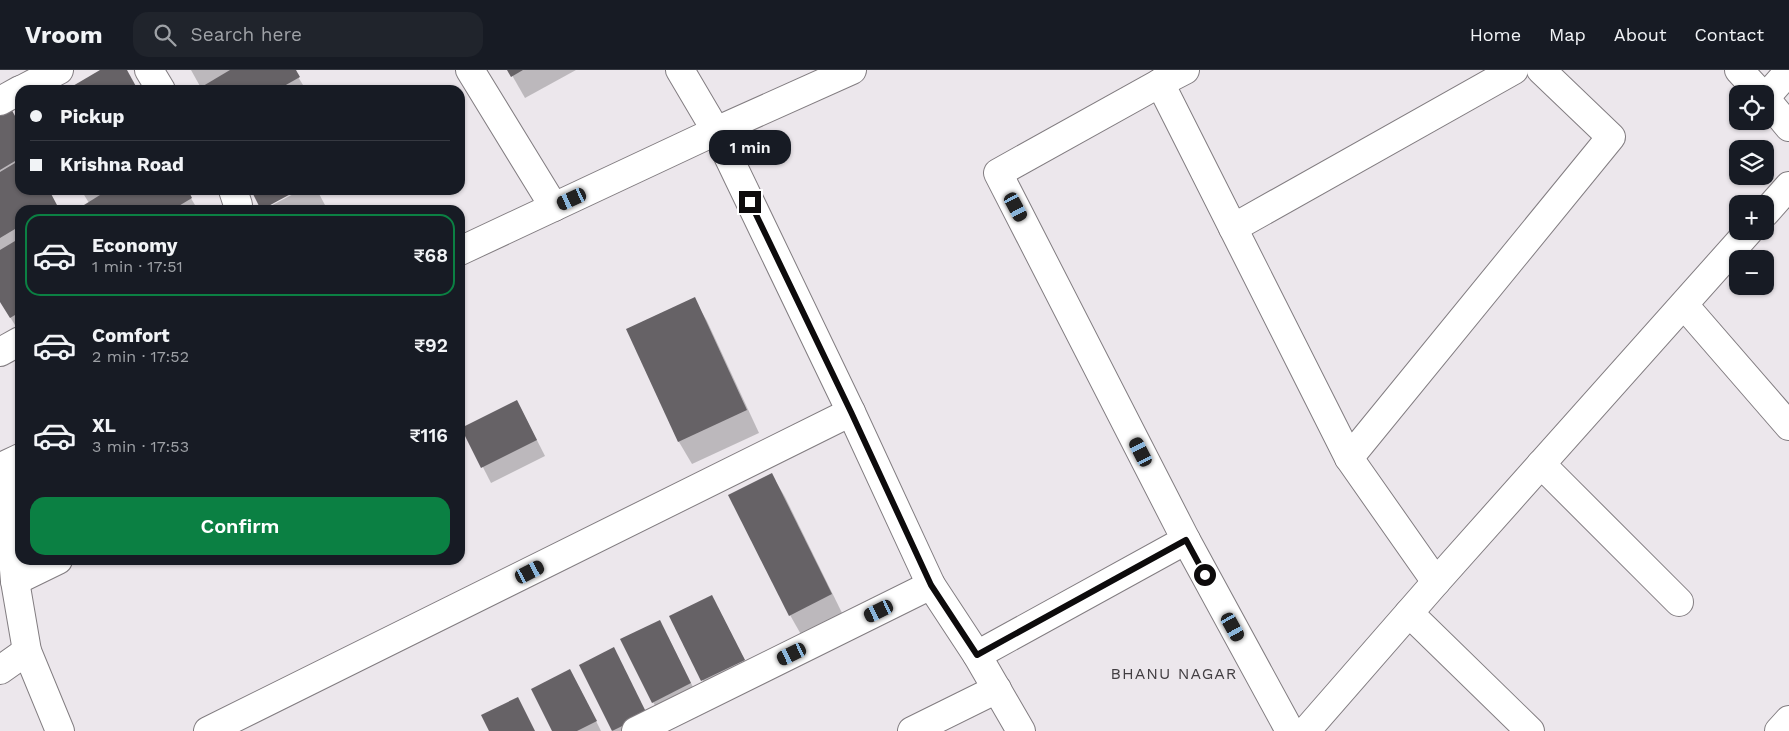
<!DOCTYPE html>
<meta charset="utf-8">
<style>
body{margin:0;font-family:"Work Sans",sans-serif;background:#20242c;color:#f1f3f6;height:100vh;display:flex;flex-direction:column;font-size:19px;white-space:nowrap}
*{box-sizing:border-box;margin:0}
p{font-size:16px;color:#9ea1a6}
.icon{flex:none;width:28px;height:28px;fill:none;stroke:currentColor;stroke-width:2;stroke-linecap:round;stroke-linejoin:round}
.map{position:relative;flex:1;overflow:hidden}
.details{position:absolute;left:15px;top:135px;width:450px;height:360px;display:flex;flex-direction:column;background:#171b24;border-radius:15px;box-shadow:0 1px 4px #0004}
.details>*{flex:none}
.top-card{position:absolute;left:15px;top:15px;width:450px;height:110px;border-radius:15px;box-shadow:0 1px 4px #0004;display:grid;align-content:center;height:110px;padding:0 15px;background:#171b24}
.buttons{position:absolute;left:1729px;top:15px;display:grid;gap:10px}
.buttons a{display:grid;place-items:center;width:45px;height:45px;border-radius:10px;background:#171b24;box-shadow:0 1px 4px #0004;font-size:25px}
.end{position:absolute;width:22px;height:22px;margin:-11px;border:6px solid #0d0b0c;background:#fff;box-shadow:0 0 0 2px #fff}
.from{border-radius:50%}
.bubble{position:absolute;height:35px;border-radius:15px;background:#171b24;box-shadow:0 1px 4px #0004;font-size:16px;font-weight:600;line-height:35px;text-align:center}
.car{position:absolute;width:15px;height:30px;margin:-15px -8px;border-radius:6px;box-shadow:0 0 4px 1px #0007;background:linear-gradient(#222 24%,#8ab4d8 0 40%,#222 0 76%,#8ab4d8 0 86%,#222 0)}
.top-card b{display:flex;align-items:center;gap:18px;height:48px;font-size:19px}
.top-card b+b{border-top:1px solid #363941}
.top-card i{width:12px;height:12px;background:#f1f3f6}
ul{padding:9px 0 0;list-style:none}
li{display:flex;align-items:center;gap:15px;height:82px;margin:0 10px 8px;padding:0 5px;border:2px solid transparent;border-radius:15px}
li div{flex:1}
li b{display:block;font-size:19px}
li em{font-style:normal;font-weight:600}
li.active{border-color:#0b8043}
li>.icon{width:45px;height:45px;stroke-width:1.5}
.action{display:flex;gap:10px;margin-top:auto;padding:10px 15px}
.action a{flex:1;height:58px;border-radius:15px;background:#0b8043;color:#fff;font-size:20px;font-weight:600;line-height:58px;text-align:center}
header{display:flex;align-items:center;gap:30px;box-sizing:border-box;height:70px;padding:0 25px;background:#171b24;border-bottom:1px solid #363941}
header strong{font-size:24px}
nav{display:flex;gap:28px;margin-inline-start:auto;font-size:18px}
.search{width:350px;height:45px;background:#20242c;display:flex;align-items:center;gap:12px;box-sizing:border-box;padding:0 18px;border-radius:15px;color:#9ea1a6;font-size:19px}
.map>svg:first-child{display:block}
.shadow{fill:#0003}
.building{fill:#666266}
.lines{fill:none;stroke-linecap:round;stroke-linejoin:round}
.street-casing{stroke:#827d81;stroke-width:30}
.secondary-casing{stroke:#827d81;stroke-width:30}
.street{stroke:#fff;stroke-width:28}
.secondary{stroke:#fff;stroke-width:28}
.route{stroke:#0d0b0c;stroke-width:6}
.labels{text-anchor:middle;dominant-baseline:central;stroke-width:4;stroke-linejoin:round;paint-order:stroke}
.neighbourhood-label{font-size:16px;letter-spacing:1px;fill:#423e42;stroke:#ece7ec}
</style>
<header>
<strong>Vroom</strong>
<div class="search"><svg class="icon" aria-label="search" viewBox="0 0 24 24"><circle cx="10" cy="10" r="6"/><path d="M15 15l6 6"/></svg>Search here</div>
<nav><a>Home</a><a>Map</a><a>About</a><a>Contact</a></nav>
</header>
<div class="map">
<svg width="1789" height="661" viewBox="0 0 1789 661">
<rect width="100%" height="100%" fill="#ece7ec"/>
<!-- shadow -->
<g class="shadow">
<path d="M191,0H294L306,20H200L201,18Z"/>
<path d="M509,0H576L525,28Z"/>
<path d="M0,41L20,57V120H47L59,140H20V263L0,231Z"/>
<path d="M81,120H186L198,140H89V133Z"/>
<path d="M301,120H317L325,135L315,140H263Z"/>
<path d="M694,229L707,251L759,363L692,394L679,372L628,260Z"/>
<path d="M517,331L545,386L491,413L463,358Z"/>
<path d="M772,405L785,427L844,547L803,568L790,545Z"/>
<path d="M712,527L753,606L711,626L670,547Z"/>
<path d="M668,567L699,629L662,648L653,632Z"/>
<path d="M580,595L652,661H613Z"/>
<path d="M579,617L601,661H554Z"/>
</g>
<!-- building -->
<g class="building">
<path d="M100,0H127L138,20H66Z"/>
<path d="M230,0H296L300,7L277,20H199L198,19Z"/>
<path d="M507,0H523L511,7Z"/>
<path d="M9,35L20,55V88L0,100V40Z"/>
<path d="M20,90V120H49L57,135L48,140H20V156L0,168V102Z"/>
<path d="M108,120H188L192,128L172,140H87L84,135Z"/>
<path d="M251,120H298L261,140Z"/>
<path d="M20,168V242L10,248L0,232V180Z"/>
<path d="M695,227L747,340L678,372L626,259Z"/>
<path d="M517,330L537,370L481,398L461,358Z"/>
<path d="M772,403L832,524L789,546L728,425Z"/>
<path d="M712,525L745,590L701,611L669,546Z"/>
<path d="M660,550L691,613L652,633L620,569Z"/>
<path d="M614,577L647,644L612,661L579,595Z"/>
<path d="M570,599L597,651L577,661H552L531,619Z"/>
<path d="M518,627L535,661H489L481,645Z"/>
</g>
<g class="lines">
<defs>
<g id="street">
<path d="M149,0L161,20"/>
<path d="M470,0L554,137"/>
<path d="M1739,0L1761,24"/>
<path d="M1160,13L1185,0"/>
<path d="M21,20L59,0"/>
<path d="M1765,28L1789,57"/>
<path d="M1765,28L1789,1"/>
<path d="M0,31L20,20"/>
<path d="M233,120L238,135L237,140"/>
<path d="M1765,143L1789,116"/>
<path d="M1233,158L1514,0"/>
<path d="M460,181L716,61"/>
<path d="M1684,235L1789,356"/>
<path d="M0,282L20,271"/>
<path d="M20,388L5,395L15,511L27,581L60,661"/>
<path d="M1349,388L1611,67L1541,0"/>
<path d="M1541,394L1679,532"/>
<path d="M1186,470L1290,661"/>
<path d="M15,511L58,490"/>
<path d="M1409,543L1530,661"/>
<path d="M977,585L1186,470L998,103L1160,13L1349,388L1436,512"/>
<path d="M0,600L27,581"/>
<path d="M208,661L851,342"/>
<path d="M636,661L931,515"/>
<path d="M912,661L997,619"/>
<path d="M1306,661L1436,512L1749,161"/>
</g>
<g id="secondary">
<path d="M680,0L716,61L851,342L931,515L977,585L1021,661"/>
<path d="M716,61L852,0"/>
<path d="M1779,661L1789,650"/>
</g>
</defs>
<!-- street casing -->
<use href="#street" class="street-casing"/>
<!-- secondary casing -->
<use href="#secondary" class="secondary-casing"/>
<!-- street -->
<use href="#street" class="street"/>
<!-- secondary -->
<use href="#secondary" class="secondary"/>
</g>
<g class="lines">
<!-- route -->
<path class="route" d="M750,132L851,342L931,515L977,585L1186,470L1205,505"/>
</g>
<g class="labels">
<!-- neighbourhood labels -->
<g class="neighbourhood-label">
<text x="1174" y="603">BHANU NAGAR</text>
</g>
</g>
</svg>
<div class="buttons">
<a><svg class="icon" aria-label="locate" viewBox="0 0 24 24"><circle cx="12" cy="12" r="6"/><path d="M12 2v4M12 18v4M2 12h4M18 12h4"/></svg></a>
<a><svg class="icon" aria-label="layers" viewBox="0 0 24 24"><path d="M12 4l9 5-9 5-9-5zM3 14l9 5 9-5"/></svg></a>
<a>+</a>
<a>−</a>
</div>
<i class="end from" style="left:1205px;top:505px"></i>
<i class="end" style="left:750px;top:132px"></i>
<div class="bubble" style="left:709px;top:60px;width:82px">1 min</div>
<i class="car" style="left:572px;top:129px;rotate:245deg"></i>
<i class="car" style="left:1016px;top:137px;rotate:152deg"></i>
<i class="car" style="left:1141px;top:382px;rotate:333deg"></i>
<i class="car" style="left:530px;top:502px;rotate:63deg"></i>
<i class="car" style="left:879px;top:541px;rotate:244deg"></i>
<i class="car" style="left:1233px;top:557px;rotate:151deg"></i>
<i class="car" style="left:792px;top:584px;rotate:244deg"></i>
<div class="top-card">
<b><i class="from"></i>Pickup</b>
<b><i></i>Krishna Road</b>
</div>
<section class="details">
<ul>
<li class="active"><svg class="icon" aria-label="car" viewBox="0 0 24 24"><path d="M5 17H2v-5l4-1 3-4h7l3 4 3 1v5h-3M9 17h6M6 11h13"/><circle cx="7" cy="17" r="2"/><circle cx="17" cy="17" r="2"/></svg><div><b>Economy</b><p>1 min · 17:51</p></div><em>₹68</em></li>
<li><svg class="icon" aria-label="car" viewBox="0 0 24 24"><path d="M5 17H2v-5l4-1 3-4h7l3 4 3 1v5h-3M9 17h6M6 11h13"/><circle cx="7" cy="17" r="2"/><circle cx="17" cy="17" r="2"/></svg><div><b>Comfort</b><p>2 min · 17:52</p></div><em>₹92</em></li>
<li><svg class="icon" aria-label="car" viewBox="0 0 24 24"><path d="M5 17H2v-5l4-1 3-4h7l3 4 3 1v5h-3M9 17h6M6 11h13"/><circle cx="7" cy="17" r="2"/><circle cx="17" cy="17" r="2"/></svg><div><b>XL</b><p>3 min · 17:53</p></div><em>₹116</em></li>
</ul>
<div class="action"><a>Confirm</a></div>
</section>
</div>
